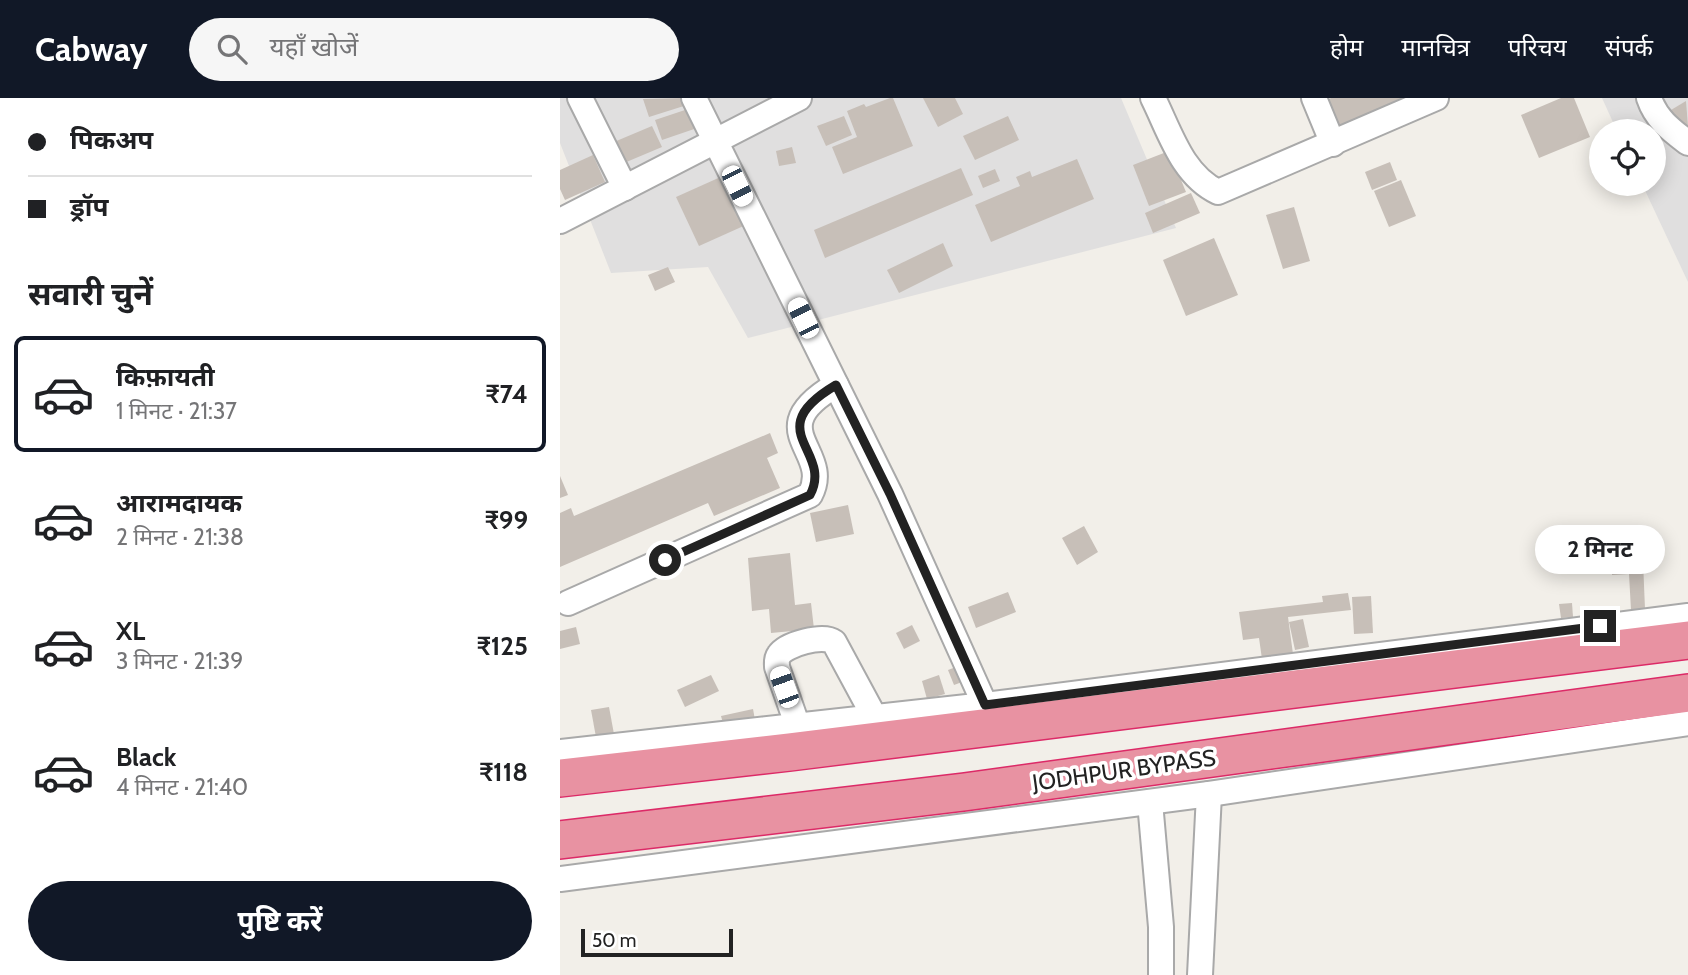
<!DOCTYPE html>
<html lang="hi">
<meta charset="utf-8">
<style>
body{margin:0;font-family:Cabin,"Noto Sans Devanagari",sans-serif;background:#f6f6f6;color:#202124;height:100vh;display:flex;flex-direction:column;font-size:26px;white-space:nowrap}
*{box-sizing:border-box;margin:0}
p{font-size:23px;color:#757577}
.icon{flex:none;width:38px;height:38px;fill:none;stroke:currentColor;stroke-width:2;stroke-linecap:round;stroke-linejoin:round}
.map{position:relative;flex:1;overflow:hidden}
.panel{display:flex;flex-direction:column;background:#fff;width:560px}
.panel>*{flex:none}
.guide{display:grid;align-content:center;height:154px;padding:0 28px;background:#fff}
.buttons{position:absolute;left:1029px;top:21px;display:grid;gap:14px}
.buttons a{display:grid;place-items:center;width:77px;height:77px;border-radius:50%;background:#fff;box-shadow:0 4px 18px #0003;font-size:35px}
.scale{position:absolute;left:21px;bottom:18px;width:152px;box-sizing:border-box;padding-left:7px;border:4px solid #222;border-top:0;font-size:19px;line-height:24px;white-space:nowrap;color:#222;-webkit-text-stroke:5px #fff;paint-order:stroke}
.end{position:absolute;width:32px;height:32px;margin:-16px;border:9px solid #222;background:#fff;box-shadow:0 0 0 4px #fff}
.from{border-radius:50%}
.bubble{position:absolute;height:49px;border-radius:24px;background:#fff;box-shadow:0 4px 18px #0003;font-size:23px;font-weight:700;line-height:49px;text-align:center}
.car{position:absolute;width:21px;height:42px;margin:-21px -10px;border-radius:9px;box-shadow:0 0 5px 2px #0007;background:linear-gradient(#fff 24%,#345 0 40%,#fff 0 76%,#345 0 86%,#fff 0)}
.guide b{display:flex;align-items:center;gap:24px;height:66px;font-size:26px}
.guide b+b{border-top:2px solid #e0e0e0}
.guide i{width:18px;height:18px;background:#202124}
ul{padding:0;list-style:none}
li{display:flex;align-items:center;gap:21px;height:116px;margin:0 14px 10px;padding:0 14px;border:4px solid transparent;border-radius:10px}
li div{flex:1}
li b{display:block;font-size:26px}
li em{font-style:normal;font-weight:700}
li.current{border-color:#111827}
li>.icon{width:63px;height:63px;stroke-width:1.5}
h2{padding:0 28px;font-size:32px;line-height:84px}
.button{display:flex;gap:14px;margin-top:auto;padding:14px 28px}
.button a{flex:1;height:80px;border-radius:42px;background:#111827;color:#fff;font-size:28px;font-weight:700;line-height:80px;text-align:center}
header{display:flex;align-items:center;gap:42px;box-sizing:border-box;height:98px;padding:0 35px;background:#111827;color:#fff}
header strong{font-size:33px}
nav{display:flex;gap:38px;margin-inline-start:auto;font-size:24px}
.search{width:490px;height:63px;background:#f6f6f6;display:flex;align-items:center;gap:18px;box-sizing:border-box;padding:0 24px;border-radius:38px;color:#757577;font-size:26px}
main{display:flex;flex:1;min-height:0}
.map>svg:first-child{display:block}
.residential{fill:#e0dfdf}
.building{fill:#c7bfb8}
.lines{fill:none;stroke-linecap:round;stroke-linejoin:round}
.minor-casing{stroke:#a9a9a9;stroke-width:28}
.highway-casing{stroke:#dc2a67;stroke-width:40}
.minor{stroke:#fff;stroke-width:24}
.highway{stroke:#e892a2;stroke-width:37}
.route{stroke:#222;stroke-width:9}
.labels{text-anchor:middle;dominant-baseline:central;stroke-width:7;stroke-linejoin:round;paint-order:stroke}
.street-label{font-size:23px;fill:#222;stroke:#fff}
</style>
<header>
<strong>Cabway</strong>
<div class="search"><svg class="icon" aria-label="search" viewBox="0 0 24 24"><circle cx="10" cy="10" r="6"/><path d="M15 15l6 6"/></svg>यहाँ खोजें</div>
<nav><a>होम</a><a>मानचित्र</a><a>परिचय</a><a>संपर्क</a></nav>
</header>
<main>
<section class="panel">
<div class="guide">
<b><i class="from"></i>पिकअप</b>
<b><i></i>ड्रॉप</b>
</div>
<h2>सवारी चुनें</h2>
<ul>
<li class="current"><svg class="icon" aria-label="car" viewBox="0 0 24 24"><path d="M5 17H2v-5l4-1 3-4h7l3 4 3 1v5h-3M9 17h6M6 11h13"/><circle cx="7" cy="17" r="2"/><circle cx="17" cy="17" r="2"/></svg><div><b>किफ़ायती</b><p>1 मिनट · 21:37</p></div><em>₹74</em></li>
<li><svg class="icon" aria-label="car" viewBox="0 0 24 24"><path d="M5 17H2v-5l4-1 3-4h7l3 4 3 1v5h-3M9 17h6M6 11h13"/><circle cx="7" cy="17" r="2"/><circle cx="17" cy="17" r="2"/></svg><div><b>आरामदायक</b><p>2 मिनट · 21:38</p></div><em>₹99</em></li>
<li><svg class="icon" aria-label="car" viewBox="0 0 24 24"><path d="M5 17H2v-5l4-1 3-4h7l3 4 3 1v5h-3M9 17h6M6 11h13"/><circle cx="7" cy="17" r="2"/><circle cx="17" cy="17" r="2"/></svg><div><b>XL</b><p>3 मिनट · 21:39</p></div><em>₹125</em></li>
<li><svg class="icon" aria-label="car" viewBox="0 0 24 24"><path d="M5 17H2v-5l4-1 3-4h7l3 4 3 1v5h-3M9 17h6M6 11h13"/><circle cx="7" cy="17" r="2"/><circle cx="17" cy="17" r="2"/></svg><div><b>Black</b><p>4 मिनट · 21:40</p></div><em>₹118</em></li>
</ul>
<div class="button"><a>पुष्टि करें</a></div>
</section>
<div class="map">
<svg width="1128" height="877" viewBox="0 0 1128 877">
<rect width="100%" height="100%" fill="#f2efe9"/>
<!-- residential -->
<g class="residential">
<path d="M0,0H561L616,130L188,240L148,169L51,175L0,45Z"/>
<path d="M1042,0H1128V184L1082,86H1094V33H1057Z"/>
</g>
<!-- building -->
<g class="building">
<path d="M125,0L127,7L89,19L83,1Z"/>
<path d="M330,0H333L353,48L283,76L272,49L297,39L287,13L304,6L306,9Z"/>
<path d="M363,0H395L403,16L378,29Z"/>
<path d="M771,0H866L782,39L765,3Z"/>
<path d="M1001,0H1014L1030,39L979,60L961,17Z"/>
<path d="M1126,3L1128,29L1123,32L1111,12Z"/>
<path d="M134,9L140,29L102,42L95,22Z"/>
<path d="M284,18L292,37L266,48L257,28Z"/>
<path d="M448,18L459,42L415,62L403,38Z"/>
<path d="M92,28L102,49L64,65L54,44Z"/>
<path d="M232,49L236,65L219,68L216,53Z"/>
<path d="M609,53L626,94L589,108L573,67Z"/>
<path d="M33,57L45,84L5,102L0,91V72Z"/>
<path d="M517,61L534,101L431,144L415,107L460,88L456,79L470,73L472,79Z"/>
<path d="M830,64L837,82L812,92L805,74Z"/>
<path d="M401,70L413,97L265,160L254,132Z"/>
<path d="M435,71L440,83L423,90L418,78Z"/>
<path d="M165,77L188,126L139,148L116,99Z"/>
<path d="M841,82L856,118L829,129L814,93Z"/>
<path d="M631,95L640,115L593,135L585,115Z"/>
<path d="M734,109L750,163L723,171L706,117Z"/>
<path d="M654,140L678,197L626,218L603,162Z"/>
<path d="M383,145L393,168L339,195L327,172Z"/>
<path d="M108,169L115,184L95,193L88,177Z"/>
<path d="M210,335L218,355L207,360L220,390L154,418L148,405L0,469V415L11,410L14,418Z"/>
<path d="M0,378L8,397L0,400Z"/>
<path d="M288,407L294,436L256,444L250,415Z"/>
<path d="M524,428L538,454L517,467L502,440Z"/>
<path d="M230,455L235,507L251,505L254,531L211,535L209,511L192,513L188,460Z"/>
<path d="M1083,463L1085,511L1071,512L1069,476L1052,477V465Z"/>
<path d="M448,494L456,514L416,530L408,509Z"/>
<path d="M788,495L791,512L728,519L733,556L702,561L699,540L683,542L679,514L763,504L762,498Z"/>
<path d="M811,498L813,535L794,536L792,499Z"/>
<path d="M1012,505L1013,519L1001,520L999,506Z"/>
<path d="M743,521L749,549L735,552L729,524Z"/>
<path d="M352,527L360,543L344,551L336,535Z"/>
<path d="M16,529L20,546L0,551V533Z"/>
<path d="M404,566L410,581L394,587L388,572Z"/>
<path d="M151,577L159,593L125,609L117,592Z"/>
<path d="M379,577L385,596L367,601L362,583Z"/>
<path d="M49,609L54,636L36,639L31,612Z"/>
<path d="M193,611L195,622L164,629L161,618Z"/>
</g>
<g class="lines">
<defs>
<g id="minor">
<path d="M20,0L65,90"/>
<path d="M134,0L330,396L425,607"/>
<path d="M593,0C610,34 622,77 658,94L876,0"/>
<path d="M754,0L773,46"/>
<path d="M1089,0C1096,21 1111,32 1128,45"/>
<path d="M0,123L239,0"/>
<path d="M8,505L250,397C274,352 198,333 276,287"/>
<path d="M238,629L217,569C217,565 216,561 219,557C226,546 263,536 274,544L315,620"/>
<path d="M0,654L425,607L1128,518"/>
<path d="M590,704L601,829V877"/>
<path d="M0,781L649,696L1128,625"/>
<path d="M640,877L649,696"/>
</g>
<g id="highway">
<path d="M0,680L230,654L1128,542"/>
<path d="M0,742L404,694L1128,595"/>
</g>
</defs>
<!-- minor casing -->
<use href="#minor" class="minor-casing"/>
<!-- highway casing -->
<use href="#highway" class="highway-casing"/>
<!-- minor -->
<use href="#minor" class="minor"/>
<!-- highway -->
<use href="#highway" class="highway"/>
</g>
<g class="lines">
<!-- route -->
<path class="route" d="M105,462L250,397C274,352 198,333 276,287L330,396L425,607L1040,528"/>
</g>
<g class="labels">
<!-- street labels -->
<g class="street-label">
<text transform="translate(564 672) rotate(-8)">JODHPUR BYPASS</text>
</g>
</g>
</svg>
<div class="buttons">
<a><svg class="icon" aria-label="locate" viewBox="0 0 24 24"><circle cx="12" cy="12" r="6"/><path d="M12 2v4M12 18v4M2 12h4M18 12h4"/></svg></a>
</div>
<div class="scale">50 m</div>
<i class="end from" style="left:105px;top:462px"></i>
<i class="end" style="left:1040px;top:528px"></i>
<div class="bubble" style="left:975px;top:427px;width:130px">2 मिनट</div>
<i class="car" style="left:177px;top:88px;rotate:154deg"></i>
<i class="car" style="left:243px;top:220px;rotate:334deg"></i>
<i class="car" style="left:224px;top:589px;rotate:340deg"></i>
</div>
</main>
